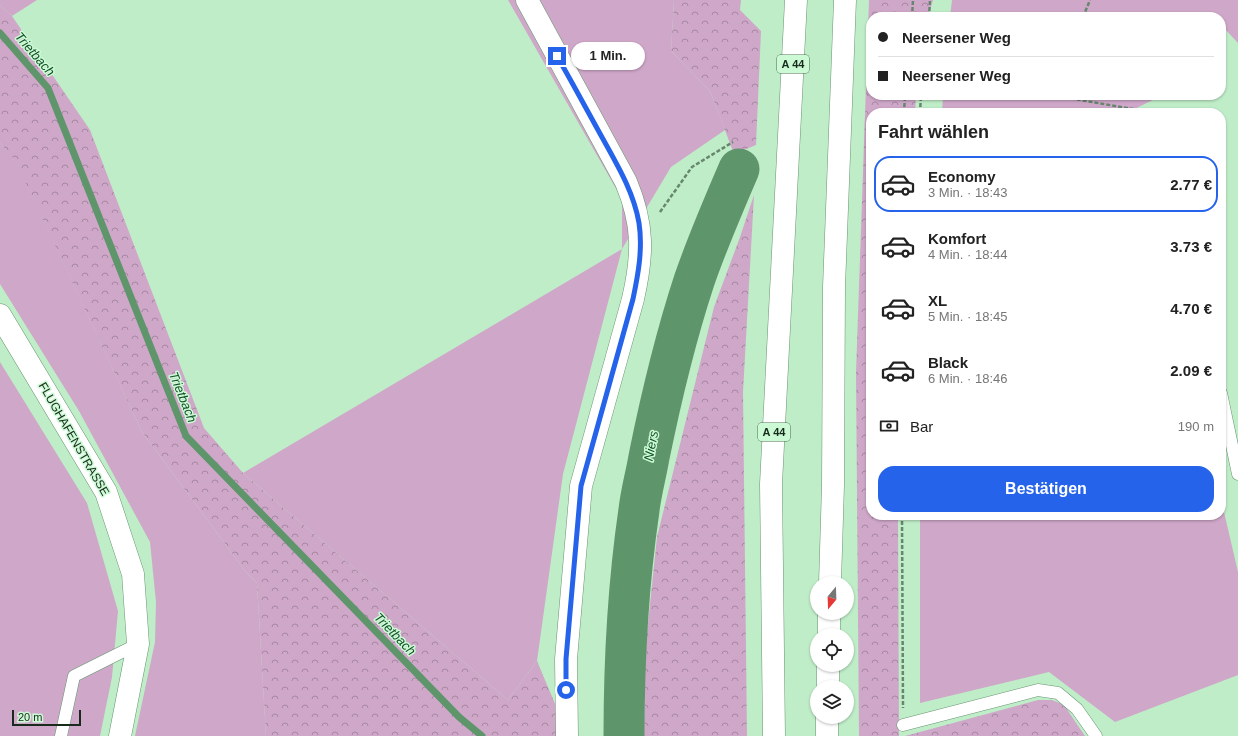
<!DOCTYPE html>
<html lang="de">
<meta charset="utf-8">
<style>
body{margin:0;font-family:Arial,sans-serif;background:#f2f2f2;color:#222;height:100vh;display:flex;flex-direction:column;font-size:15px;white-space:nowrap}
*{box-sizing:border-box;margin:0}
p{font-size:13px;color:#767676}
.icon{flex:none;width:22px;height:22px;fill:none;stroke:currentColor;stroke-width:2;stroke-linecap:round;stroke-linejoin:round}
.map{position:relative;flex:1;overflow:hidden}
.details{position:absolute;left:866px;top:108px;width:360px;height:412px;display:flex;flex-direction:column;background:#fff;border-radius:16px;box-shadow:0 1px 3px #0004}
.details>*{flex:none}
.hud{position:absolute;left:866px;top:12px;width:360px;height:88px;border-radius:16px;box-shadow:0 1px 3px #0004;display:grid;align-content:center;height:88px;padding:0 12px;background:#fff}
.needle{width:26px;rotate:199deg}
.tools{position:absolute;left:810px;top:576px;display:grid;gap:8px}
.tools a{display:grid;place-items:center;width:44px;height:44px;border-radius:50%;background:#fff;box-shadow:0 1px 3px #0004;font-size:20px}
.scale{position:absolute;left:12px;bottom:10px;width:69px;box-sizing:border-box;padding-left:4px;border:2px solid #182a1c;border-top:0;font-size:11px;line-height:14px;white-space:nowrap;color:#182a1c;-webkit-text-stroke:3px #ccfad5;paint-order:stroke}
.end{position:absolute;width:18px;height:18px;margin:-9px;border:5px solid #2563eb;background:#fff;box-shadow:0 0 0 2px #fff}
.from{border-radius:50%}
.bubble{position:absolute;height:28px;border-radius:14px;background:#fff;box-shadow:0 1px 3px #0004;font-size:13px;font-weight:600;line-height:28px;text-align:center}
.hud b{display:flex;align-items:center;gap:14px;height:38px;font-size:15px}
.hud b+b{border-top:1px solid #e0e0e0}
.hud i{width:10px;height:10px;background:#222}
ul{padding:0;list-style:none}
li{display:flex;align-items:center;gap:12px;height:56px;margin:0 8px 6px;padding:0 4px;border:2px solid transparent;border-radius:16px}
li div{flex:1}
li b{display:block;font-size:15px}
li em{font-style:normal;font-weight:600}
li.selected{border-color:#2563eb}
li>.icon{width:36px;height:36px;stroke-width:1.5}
h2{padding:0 12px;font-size:18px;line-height:48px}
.pay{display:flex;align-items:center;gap:10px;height:44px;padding:0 12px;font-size:15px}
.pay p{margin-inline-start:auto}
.primary-button{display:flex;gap:8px;margin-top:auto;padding:8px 12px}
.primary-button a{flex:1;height:46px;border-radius:16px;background:#2563eb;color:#fff;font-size:16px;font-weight:600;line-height:46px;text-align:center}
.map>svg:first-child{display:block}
.grass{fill:#cfa7c9}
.forest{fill:url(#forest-crowns)}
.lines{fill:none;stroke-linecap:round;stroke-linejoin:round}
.stream{stroke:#5f956b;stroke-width:7}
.river{stroke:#5f956b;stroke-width:41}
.lane-casing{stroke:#689471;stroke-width:13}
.street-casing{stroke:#689471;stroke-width:23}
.highway-casing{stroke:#689471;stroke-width:23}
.path{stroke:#67866e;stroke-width:2.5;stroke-dasharray:4 2;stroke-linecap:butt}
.lane{stroke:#fff;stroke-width:12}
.street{stroke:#fff;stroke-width:22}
.highway{stroke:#fff;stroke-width:22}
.route{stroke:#2563eb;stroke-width:5}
.labels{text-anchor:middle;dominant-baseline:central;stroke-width:3;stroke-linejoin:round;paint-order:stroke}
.shield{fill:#ccfad5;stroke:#4e6854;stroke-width:1}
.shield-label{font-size:11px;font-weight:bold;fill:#182a1c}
.street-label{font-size:12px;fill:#182a1c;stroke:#ccfad5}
.water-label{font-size:13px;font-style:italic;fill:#115027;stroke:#ccfad5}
</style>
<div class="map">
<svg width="1238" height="736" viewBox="0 0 1238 736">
<defs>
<pattern id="forest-crowns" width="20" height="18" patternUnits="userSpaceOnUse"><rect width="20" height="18" fill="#cfa7c9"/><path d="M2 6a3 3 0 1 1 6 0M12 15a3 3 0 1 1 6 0" fill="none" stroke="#a788a2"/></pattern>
</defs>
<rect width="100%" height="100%" fill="#bfedc8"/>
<!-- grass -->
<g class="grass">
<path d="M0,0H37L12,16L0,5Z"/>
<path d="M508,0H674L671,51L710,91L725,130L671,167L622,249L563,474L537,661L508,700L243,473L622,249V199Z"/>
<path d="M952,0H1238V43L1223,27L1221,26V17H950Z"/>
<path d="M943,95H1156L1157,98L1126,113H942Z"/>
<path d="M0,143L15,159L142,432L246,572L257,583L266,736H135L155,642L156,602L150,542L79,411L0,284Z"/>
<path d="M0,362L87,503L118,611L112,677L100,736H0Z"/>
<path d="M1221,499L1238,572V675L1115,722L1049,672L920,703V515H1221Z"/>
</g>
<!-- forest -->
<g class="forest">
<path d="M674,0H741L740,10L761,31L756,145L734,154L710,91L671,51Z"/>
<path d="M869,0H933L928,17H871V95H916L915,113H871V515H898L899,736H859L856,373Z"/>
<path d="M0,5L12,16L90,130L204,428L243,473L508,700L537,661L561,718L560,736H266L257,583L246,572L142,432L15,160L0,143Z"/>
<path d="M754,195L743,392L747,736H644L645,652L657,537L714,307L740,237Z"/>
<path d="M1038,700H1052L1064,705L1085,736H905Z"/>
</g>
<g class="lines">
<!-- stream -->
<path class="stream" d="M0,33L48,88L186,436L459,717L482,736"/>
<!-- river -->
<path class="river" d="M624,736C624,660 628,585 639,510C641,492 646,475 649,457C661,398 675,339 694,281C707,243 723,206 739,169"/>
<defs>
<g id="lane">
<path d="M1221,393L1238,474"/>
<path d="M903,725L1038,690L1058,693L1077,709L1096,736"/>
<path d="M61,736L74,676L138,644"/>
</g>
<g id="street">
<path d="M527,0L626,182C644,225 643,255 633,299L581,486L566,659L567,736"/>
<path d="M0,315L106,492L133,574L138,644L120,736"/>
</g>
<g id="highway">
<path d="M830,583L833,485L834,287L845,0"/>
<path d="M829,635V613"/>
<path d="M828,687V665"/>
<path d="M774,736L771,484L796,0"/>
<path d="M827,736V717"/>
</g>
</defs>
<!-- lane casing -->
<use href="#lane" class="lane-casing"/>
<!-- street casing -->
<use href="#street" class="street-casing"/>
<!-- highway casing -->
<use href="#highway" class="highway-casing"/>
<!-- path -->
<g class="path">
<path d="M912,17L913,0"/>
<path d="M929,17L930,0"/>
<path d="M1083,17L1090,0"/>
<path d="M1067,95L1068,98L1157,113"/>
<path d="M904,113L905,95"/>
<path d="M920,113L921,95"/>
<path d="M660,212L692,167L733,142"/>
<path d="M902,515L903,708"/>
</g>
<!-- lane -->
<use href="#lane" class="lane"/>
<!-- street -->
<use href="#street" class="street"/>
<!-- highway -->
<use href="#highway" class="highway"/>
</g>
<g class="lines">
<!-- route -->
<path class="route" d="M557,56C573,84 588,112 603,139C618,166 634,193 639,223C643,249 638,275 633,299L581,486L566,659V690"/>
</g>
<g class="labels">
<!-- shield labels -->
<g class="shield">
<rect x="777" y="55" width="32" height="18" rx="3"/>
<rect x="758" y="423" width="32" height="18" rx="3"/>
</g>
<g class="shield-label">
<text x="793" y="64">A 44</text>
<text x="774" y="432">A 44</text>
</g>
<!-- street labels -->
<g class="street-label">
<text transform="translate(74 439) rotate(60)">FLUGHAFENSTRASSE</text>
</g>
<!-- water labels -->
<g class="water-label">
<text transform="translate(35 54) rotate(49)">Trietbach</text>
<text transform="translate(183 397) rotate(68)">Trietbach</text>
<text transform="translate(651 446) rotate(-79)">Niers</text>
<text transform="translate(395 634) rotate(46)">Trietbach</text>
</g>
</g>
</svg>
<div class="tools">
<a><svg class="needle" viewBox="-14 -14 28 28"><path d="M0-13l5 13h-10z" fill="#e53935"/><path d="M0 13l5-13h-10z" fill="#767676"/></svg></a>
<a><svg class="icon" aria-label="locate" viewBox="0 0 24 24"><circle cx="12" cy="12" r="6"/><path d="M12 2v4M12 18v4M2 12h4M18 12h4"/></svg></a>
<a><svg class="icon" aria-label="layers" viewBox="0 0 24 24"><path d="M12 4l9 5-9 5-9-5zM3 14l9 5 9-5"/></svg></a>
</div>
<div class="scale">20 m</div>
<i class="end from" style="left:566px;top:690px"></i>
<i class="end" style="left:557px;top:56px"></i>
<div class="bubble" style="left:571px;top:42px;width:74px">1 Min.</div>
<div class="hud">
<b><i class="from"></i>Neersener Weg</b>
<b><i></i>Neersener Weg</b>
</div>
<section class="details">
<h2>Fahrt wählen</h2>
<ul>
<li class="selected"><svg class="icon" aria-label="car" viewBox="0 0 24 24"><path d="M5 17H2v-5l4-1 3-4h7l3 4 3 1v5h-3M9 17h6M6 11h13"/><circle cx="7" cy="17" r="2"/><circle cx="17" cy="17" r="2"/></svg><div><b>Economy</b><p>3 Min. · 18:43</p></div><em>2.77 €</em></li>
<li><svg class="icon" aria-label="car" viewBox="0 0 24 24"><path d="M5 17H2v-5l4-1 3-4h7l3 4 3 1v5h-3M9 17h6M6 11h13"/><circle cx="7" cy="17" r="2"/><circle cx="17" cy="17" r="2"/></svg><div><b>Komfort</b><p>4 Min. · 18:44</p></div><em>3.73 €</em></li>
<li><svg class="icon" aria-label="car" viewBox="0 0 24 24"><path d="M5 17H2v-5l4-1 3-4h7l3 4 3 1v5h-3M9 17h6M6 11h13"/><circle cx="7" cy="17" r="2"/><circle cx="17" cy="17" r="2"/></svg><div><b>XL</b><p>5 Min. · 18:45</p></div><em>4.70 €</em></li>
<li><svg class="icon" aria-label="car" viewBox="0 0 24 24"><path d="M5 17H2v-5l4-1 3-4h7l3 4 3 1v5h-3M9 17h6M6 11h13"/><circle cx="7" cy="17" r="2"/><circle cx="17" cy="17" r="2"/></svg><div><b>Black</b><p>6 Min. · 18:46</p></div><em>2.09 €</em></li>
</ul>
<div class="pay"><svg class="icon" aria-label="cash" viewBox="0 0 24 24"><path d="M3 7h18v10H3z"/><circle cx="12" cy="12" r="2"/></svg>Bar<p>190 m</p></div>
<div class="primary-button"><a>Bestätigen</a></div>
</section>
</div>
